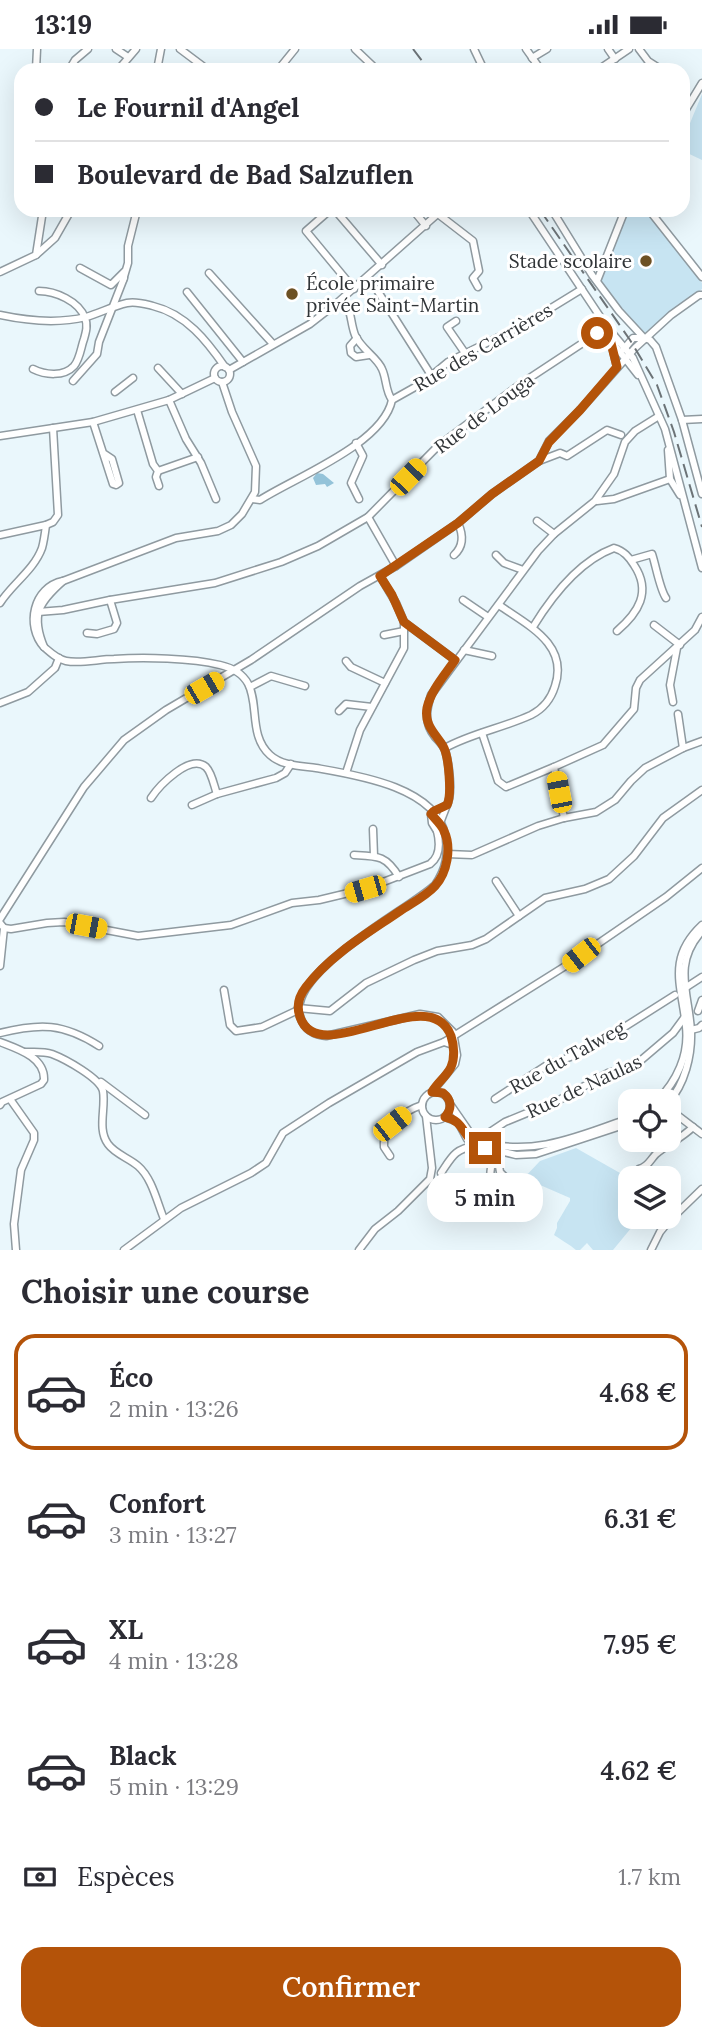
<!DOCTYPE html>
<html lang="fr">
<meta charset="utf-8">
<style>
body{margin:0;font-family:Lora,serif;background:#f2f2f3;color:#2b2b33;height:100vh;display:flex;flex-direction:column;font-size:26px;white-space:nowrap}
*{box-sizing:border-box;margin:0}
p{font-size:23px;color:#7c7c81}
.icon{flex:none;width:38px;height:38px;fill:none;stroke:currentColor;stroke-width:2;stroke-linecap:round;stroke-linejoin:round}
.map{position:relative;height:1201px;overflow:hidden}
.drawer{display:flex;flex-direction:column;background:#fff;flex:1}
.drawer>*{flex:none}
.top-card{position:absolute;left:14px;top:14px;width:676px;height:154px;border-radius:21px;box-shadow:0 7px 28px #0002;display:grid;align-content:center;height:154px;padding:0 21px;background:#fff}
.buttons{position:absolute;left:618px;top:1040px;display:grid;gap:14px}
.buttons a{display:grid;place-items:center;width:63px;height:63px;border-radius:14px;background:#fff;box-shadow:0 7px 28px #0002;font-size:35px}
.end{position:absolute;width:32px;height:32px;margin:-16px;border:9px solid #b45309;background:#fff;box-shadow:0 0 0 4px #fff}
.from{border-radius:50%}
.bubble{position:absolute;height:49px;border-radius:21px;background:#fff;box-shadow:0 7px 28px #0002;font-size:23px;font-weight:600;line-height:49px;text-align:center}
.car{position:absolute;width:21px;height:42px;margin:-21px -10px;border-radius:9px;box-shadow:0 0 5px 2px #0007;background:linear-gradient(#f5c518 24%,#345 0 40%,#f5c518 0 76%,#345 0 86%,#f5c518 0)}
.top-card b{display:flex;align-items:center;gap:24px;height:66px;font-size:26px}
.top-card b+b{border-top:2px solid #e1e1e2}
.top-card i{width:18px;height:18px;background:#2b2b33}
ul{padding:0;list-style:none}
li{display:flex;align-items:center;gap:21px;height:116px;margin:0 14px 10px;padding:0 7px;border:4px solid transparent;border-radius:21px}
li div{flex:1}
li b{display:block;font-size:26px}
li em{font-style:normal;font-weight:600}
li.current{border-color:#b45309}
li>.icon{width:63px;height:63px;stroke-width:1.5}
h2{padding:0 21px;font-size:32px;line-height:84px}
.pay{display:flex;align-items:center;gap:18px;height:77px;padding:0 21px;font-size:26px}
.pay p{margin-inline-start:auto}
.cta{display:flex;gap:14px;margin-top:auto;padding:14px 21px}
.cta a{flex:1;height:80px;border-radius:21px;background:#b45309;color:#fff;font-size:28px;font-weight:600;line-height:80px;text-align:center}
.status{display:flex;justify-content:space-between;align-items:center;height:49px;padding:0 35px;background:#fff;direction:ltr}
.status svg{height:19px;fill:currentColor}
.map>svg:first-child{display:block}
.green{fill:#c7e4f2}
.water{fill:#94c3d9}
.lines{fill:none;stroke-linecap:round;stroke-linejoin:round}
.minor-casing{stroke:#8f9aa0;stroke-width:9}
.minor{stroke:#fff;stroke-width:6}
.rail{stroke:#6c7377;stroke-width:2;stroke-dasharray:14 7;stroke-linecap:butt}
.route{stroke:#b45309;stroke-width:9}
.poi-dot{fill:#6d5124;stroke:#fff;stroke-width:2.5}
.labels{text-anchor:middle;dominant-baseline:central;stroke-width:6;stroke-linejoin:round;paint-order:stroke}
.poi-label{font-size:19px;fill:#313538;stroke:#fff;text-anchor:end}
.street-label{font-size:19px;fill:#313538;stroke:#fff}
</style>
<div class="status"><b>13:19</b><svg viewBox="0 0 49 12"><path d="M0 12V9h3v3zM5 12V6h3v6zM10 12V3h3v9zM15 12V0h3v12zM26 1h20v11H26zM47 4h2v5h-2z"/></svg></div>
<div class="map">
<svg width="702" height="1201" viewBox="0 0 702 1201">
<rect width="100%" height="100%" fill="#eaf7fc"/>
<!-- green -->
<g class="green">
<path d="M702,45V111L683,102L682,77L688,79Z"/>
<path d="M628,161H645L702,234V240L645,284L638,280L601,234L614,193Z"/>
<path d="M576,1099L627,1128L626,1145L630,1148V1167H641L613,1201H593L587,1194L580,1201H576C569,1195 561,1191 554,1186L557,1179V1174L570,1152V1149L524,1129L540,1112Z"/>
</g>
<!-- water -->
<path class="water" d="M317,424L323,425L334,434L327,438L325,435L316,436L313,429Z"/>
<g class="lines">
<defs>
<g id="minor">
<path d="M116,0L128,8"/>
<path d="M180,0L208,21"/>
<path d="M355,0L377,21"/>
<path d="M474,0L484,21"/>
<path d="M526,0L541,21"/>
<path d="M608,0L615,10"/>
<path d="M639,0L648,12L662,21"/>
<path d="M532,9L547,0"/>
<path d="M495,19L497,21"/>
<path d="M36,21L37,0"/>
<path d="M69,21L75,11L88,0"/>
<path d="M118,21L136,0"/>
<path d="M157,21L161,0"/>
<path d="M278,21L295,0"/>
<path d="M598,21L629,0"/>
<path d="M682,62H685L702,34"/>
<path d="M330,161L306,182L354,240"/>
<path d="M335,161L382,216"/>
<path d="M413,161L426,177"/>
<path d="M529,161L607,278L616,298L638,326"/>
<path d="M552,161L592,226L619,262L644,289L650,291L656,298L682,371L702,445"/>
<path d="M649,161L702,228"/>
<path d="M438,165L473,192L479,222L473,229L478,238"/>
<path d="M36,206L55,189L71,161"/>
<path d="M80,219L111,236L124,223"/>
<path d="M0,223L36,206L43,161"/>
<path d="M209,224L273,295"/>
<path d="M367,230L377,241L431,326"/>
<path d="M123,231L128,214V197L137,161"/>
<path d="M597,232L625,161"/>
<path d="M187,243L243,313"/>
<path d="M343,250C352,261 350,273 355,286C361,300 377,308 382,320C387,331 385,341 392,351"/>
<path d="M0,266C28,272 57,275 86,268C100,264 113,257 127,254C136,252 145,255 153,257C186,265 207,292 225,318"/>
<path d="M456,272L447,278L465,304"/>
<path d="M607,278L633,309L665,380L702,519"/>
<path d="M357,289L350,297L351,304L356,308L369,306"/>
<path d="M611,293L617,318"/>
<path d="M624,300L633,289H642"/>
<circle cx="222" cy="325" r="8"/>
<path d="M158,319L182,345"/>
<path d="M33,320C45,326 64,328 74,317C80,310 81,298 84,290C86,283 88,276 85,269C79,252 55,242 39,242"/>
<path d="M229,321L310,275L337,254L442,161"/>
<path d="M73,332L97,305L99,293L124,229"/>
<path d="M115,343L133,329"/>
<path d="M169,351L186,390L201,414L216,450"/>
<path d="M137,361L153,415L158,422L156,428L159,437"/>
<path d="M682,371L702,370"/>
<path d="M93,373L113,435L116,436L119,434L112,410L103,404"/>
<path d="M0,387L93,373L169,351L215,329"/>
<path d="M356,394L363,407L351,434L359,450"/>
<path d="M668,401L670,430L680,446"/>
<path d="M539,412L560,404L567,407L607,381L621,386"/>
<path d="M158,422L198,408"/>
<path d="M252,450L260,451C296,428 383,395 392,351L424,333L448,313L525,275L582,240"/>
<path d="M597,452L614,450L670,430"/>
<path d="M368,468L396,517"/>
<path d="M537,472L554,485"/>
<path d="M0,486L46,476L53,473L58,466L53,379"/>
<path d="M454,506C464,497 463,485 458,474"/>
<path d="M496,506L504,514L523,521"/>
<path d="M631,511L652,505C656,517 660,541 666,549"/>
<path d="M63,532L176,489L218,482L231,476L242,465L255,443L256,417L232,363L222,333"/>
<path d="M63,532C38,554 31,566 44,598C25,577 33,538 63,532Z"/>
<path d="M463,551L488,568"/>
<path d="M0,554C12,535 34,521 42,499C44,492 45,484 46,476"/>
<path d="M38,563L63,561L110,551L215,534L281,513L318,497L368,468L438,397L519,336L607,278"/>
<path d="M404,573L455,611"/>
<path d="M654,576L680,596"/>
<path d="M533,578C552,547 579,512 614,499C624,502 629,508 634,516C652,543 638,564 617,582"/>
<path d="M87,584L97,585L114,580L117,574L110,551"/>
<path d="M384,586L404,582"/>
<path d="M44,598C51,604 57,610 66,612C81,615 99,610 114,610C144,608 191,609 220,616C273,628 240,679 270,706C282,717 301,717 316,719C356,726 436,738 445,786C449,805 446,820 435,836C407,862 282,925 301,970C305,981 315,986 326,987L420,965L438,968L453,983L457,1006L455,1015L432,1043"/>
<path d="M464,601L492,607"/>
<path d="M346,612L351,618L385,634"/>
<path d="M250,638L271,627L305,637"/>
<path d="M673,653L670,636L677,599"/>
<path d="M0,654L28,643L55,619L59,609"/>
<path d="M339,662L346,655L372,658"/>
<path d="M678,665L683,699"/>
<path d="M482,684L498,732L506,738L554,718"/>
<path d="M445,699C472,684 503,679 531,666C543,660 551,650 555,637C569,595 527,576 499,556"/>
<path d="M346,724L360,681L404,599V573L396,554L380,527"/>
<path d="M151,749C159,737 190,704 206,718C212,724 214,737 217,745"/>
<path d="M192,756L217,745L276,729L285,724L291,715"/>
<path d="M447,756C453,745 449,714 445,701C443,696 439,692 435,688C424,674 426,662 431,646L538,502L554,485L595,452L614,425L625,393L635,382L659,367"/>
<path d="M447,756L437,782L432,774L431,765Z"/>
<path d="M564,769L554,718L603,696L634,660L636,639L640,631L695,581L702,568"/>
<path d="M373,780L374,807"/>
<path d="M447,805L472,806L538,777L564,769L596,763L615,751L631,732L645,719L683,699L702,692"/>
<path d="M354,806C377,807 386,806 399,828"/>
<path d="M496,832L519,867"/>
<path d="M0,870L84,738L124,691L166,661L251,611L360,537L396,517L458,474L492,445L539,412L549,392L580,361L635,299L671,266L699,246H702"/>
<path d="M0,874L4,879L0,917"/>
<path d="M4,879L11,880L47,874L64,873L138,887L231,876L292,854L319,851L365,840L430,815C441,807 440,794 437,782"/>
<path d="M685,939L702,928"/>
<path d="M224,941L230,976L236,982L262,978L298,961"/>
<path d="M298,959L330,962L366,934L414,911L437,902L472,896L486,890L545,849L585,840L609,830L634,807L663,769L702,741"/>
<path d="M698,962L702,951"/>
<path d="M691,981L699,979L702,976"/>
<path d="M0,984C40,974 63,974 99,997"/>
<path d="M0,993C18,1000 45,1008 44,1031L41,1035L2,1053L0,1056"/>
<path d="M453,996L444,993L567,916L666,848L702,819"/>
<path d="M25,1003C35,1003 43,1002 52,1005C65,1010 100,1029 103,1042C106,1059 97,1080 108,1095C115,1105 129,1109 138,1117C152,1129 157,1153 164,1170"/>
<path d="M101,1033L145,1066"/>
<circle cx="436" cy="1057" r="14"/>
<path d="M10,1050L34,1084V1091L21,1121L14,1175L16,1201"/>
<path d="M495,1050L547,1016L585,1003L675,946"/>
<path d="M657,1052C677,1032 689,1006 686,978C682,937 666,910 702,876"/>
<path d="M668,1054C685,1035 692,1006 691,982C689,944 672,915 702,882"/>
<path d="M450,1055L475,1091C529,1110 580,1087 630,1069"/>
<path d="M668,1059L702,1085"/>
<path d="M445,1068L458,1073L467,1090L476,1096L516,1106L536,1105L630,1074"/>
<path d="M480,1097L484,1087L505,1073L561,1050L608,1024L633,1018L673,984L684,969"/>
<path d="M495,1102C487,1126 486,1165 519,1166C539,1146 512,1137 500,1123L498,1111L501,1104"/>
<path d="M390,1107L384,1098C382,1078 404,1062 422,1056"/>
<path d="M639,1120C648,1118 650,1111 656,1105C668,1095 682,1089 693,1078"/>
<path d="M441,1124C453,1106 454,1101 476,1096"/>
<path d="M124,1201L181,1159L251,1124L266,1114L283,1084L329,1054L417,1003L444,993"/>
<path d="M359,1201L375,1180L398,1162L430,1130L432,1119L426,1067"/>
<path d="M651,1201L660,1183L669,1172L702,1140"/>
</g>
</defs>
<!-- minor casing -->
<use href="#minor" class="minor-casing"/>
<!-- minor -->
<use href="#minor" class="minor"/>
<!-- rail -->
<g class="rail">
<path d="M413,0L429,21"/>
<path d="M540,161L630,291L657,336L674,383L702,478"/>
</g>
</g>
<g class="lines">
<!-- route -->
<path class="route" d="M485,1099C459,1090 468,1073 445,1068C452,1060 452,1051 443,1044L432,1043C437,1034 447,1027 451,1018C455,1009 454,996 451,987C430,929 319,1023 300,968C296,957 299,947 306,938C330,906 368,884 400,862C412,854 426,847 435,837C447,824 452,799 444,782C442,776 435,770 431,765L434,762L447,756C452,747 449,707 443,697C435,684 424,676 427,659C431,641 445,626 455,611L404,573L392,546L380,527L458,474L492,445L539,412L549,393L580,361L617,318L607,278L597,284"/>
</g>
<!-- markers -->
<g class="poi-dot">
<circle cx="646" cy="212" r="7"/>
<circle cx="292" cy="245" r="7"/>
</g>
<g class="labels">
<!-- poi labels -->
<g class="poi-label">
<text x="632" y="212">Stade scolaire</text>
<text x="306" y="234" text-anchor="start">École primaire<tspan x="306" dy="22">privée Saint-Martin</tspan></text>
</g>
<!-- street labels -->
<g class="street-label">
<text transform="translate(483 298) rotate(-30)">Rue des Carrières</text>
<text transform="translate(484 364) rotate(-37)">Rue de Louga</text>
<text transform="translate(567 1008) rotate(-29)">Rue du Talweg</text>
<text transform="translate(584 1037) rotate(-25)">Rue de Naulas</text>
</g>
</g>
</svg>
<div class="buttons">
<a><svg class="icon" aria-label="locate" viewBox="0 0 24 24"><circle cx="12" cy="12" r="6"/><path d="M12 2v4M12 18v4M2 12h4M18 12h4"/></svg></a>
<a><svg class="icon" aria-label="layers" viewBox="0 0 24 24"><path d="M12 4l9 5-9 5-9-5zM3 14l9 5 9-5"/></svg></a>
</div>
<i class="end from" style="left:597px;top:284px"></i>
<i class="end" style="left:485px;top:1099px"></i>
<div class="bubble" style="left:427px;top:1124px;width:116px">5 min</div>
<i class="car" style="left:408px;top:428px;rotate:44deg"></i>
<i class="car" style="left:204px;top:639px;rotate:60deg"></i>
<i class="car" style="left:559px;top:743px;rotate:349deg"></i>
<i class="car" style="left:365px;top:840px;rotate:254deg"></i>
<i class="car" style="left:86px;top:877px;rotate:101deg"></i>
<i class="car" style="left:581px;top:906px;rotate:232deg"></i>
<i class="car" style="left:392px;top:1075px;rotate:52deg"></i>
<div class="top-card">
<b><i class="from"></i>Le Fournil d'Angel</b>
<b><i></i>Boulevard de Bad Salzuflen</b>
</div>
</div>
<section class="drawer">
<h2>Choisir une course</h2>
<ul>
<li class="current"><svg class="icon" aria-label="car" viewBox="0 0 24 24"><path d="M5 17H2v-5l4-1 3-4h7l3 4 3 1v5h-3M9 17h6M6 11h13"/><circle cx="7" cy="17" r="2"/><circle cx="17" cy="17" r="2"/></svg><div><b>Éco</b><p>2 min · 13:26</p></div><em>4.68 €</em></li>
<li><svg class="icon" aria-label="car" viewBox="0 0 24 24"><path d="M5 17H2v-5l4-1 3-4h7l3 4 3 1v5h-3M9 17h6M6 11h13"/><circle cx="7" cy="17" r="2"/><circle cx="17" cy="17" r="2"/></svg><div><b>Confort</b><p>3 min · 13:27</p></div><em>6.31 €</em></li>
<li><svg class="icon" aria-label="car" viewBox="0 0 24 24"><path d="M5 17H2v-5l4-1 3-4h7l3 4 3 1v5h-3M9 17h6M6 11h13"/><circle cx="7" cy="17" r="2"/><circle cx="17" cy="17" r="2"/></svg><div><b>XL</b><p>4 min · 13:28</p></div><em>7.95 €</em></li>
<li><svg class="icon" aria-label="car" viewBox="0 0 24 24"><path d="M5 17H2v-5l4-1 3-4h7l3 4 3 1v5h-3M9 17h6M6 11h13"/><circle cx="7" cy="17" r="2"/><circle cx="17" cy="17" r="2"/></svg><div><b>Black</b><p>5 min · 13:29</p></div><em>4.62 €</em></li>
</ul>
<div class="pay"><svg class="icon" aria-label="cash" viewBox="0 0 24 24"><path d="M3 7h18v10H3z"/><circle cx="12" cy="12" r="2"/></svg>Espèces<p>1.7 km</p></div>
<div class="cta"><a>Confirmer</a></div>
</section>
